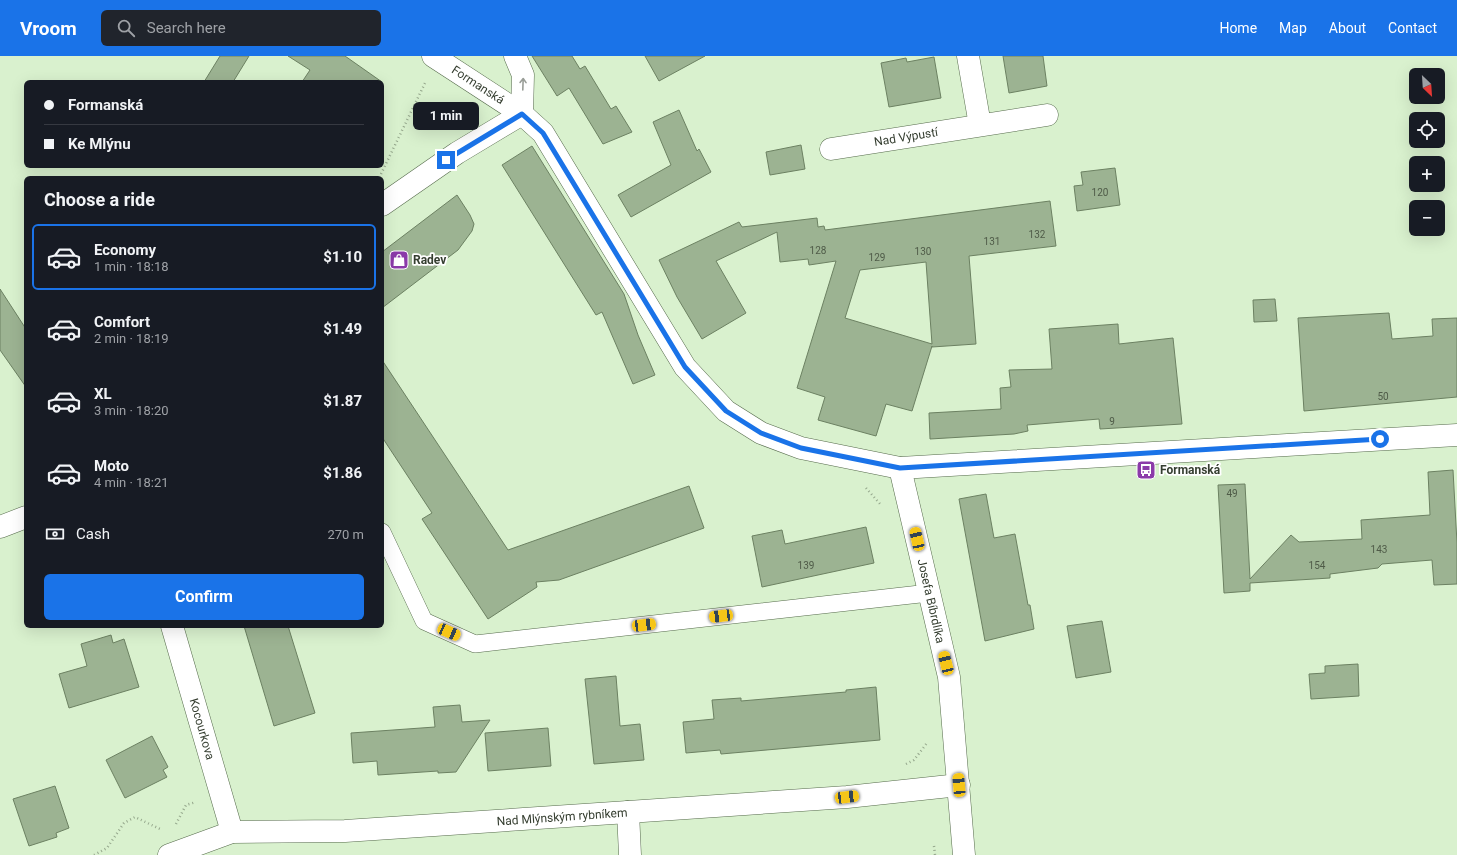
<!DOCTYPE html>
<meta charset="utf-8">
<style>
body{margin:0;font-family:Roboto,sans-serif;background:#20242c;color:#f1f3f6;height:100vh;display:flex;flex-direction:column;font-size:15px;white-space:nowrap}
*{box-sizing:border-box;margin:0}
p{font-size:13px;color:#9ea1a6}
.icon{flex:none;width:22px;height:22px;fill:none;stroke:currentColor;stroke-width:2;stroke-linecap:round;stroke-linejoin:round}
.map{position:relative;flex:1;overflow:hidden}
.drawer{position:absolute;left:24px;top:120px;width:360px;height:452px;display:flex;flex-direction:column;background:#171b24;border-radius:6px;box-shadow:0 4px 16px #0002}
.drawer>*{flex:none}
.banner{position:absolute;left:24px;top:24px;width:360px;height:88px;border-radius:6px;box-shadow:0 4px 16px #0002;display:grid;align-content:center;height:88px;padding:0 20px;background:#171b24}
.needle{width:26px;rotate:155deg}
.buttons{position:absolute;left:1409px;top:12px;display:grid;gap:8px}
.buttons a{display:grid;place-items:center;width:36px;height:36px;border-radius:6px;background:#171b24;box-shadow:0 4px 16px #0002;font-size:20px}
.end{position:absolute;width:18px;height:18px;margin:-9px;border:5px solid #1a73e8;background:#fff;box-shadow:0 0 0 2px #fff}
.from{border-radius:50%}
.bubble{position:absolute;height:28px;border-radius:6px;background:#171b24;box-shadow:0 4px 16px #0002;font-size:13px;font-weight:700;line-height:28px;text-align:center}
.car{position:absolute;width:12px;height:24px;margin:-12px -6px;border-radius:5px;box-shadow:0 0 3px 1px #0007;background:linear-gradient(#f5c518 24%,#345 0 40%,#f5c518 0 76%,#345 0 86%,#f5c518 0)}
.banner b{display:flex;align-items:center;gap:14px;height:38px;font-size:15px}
.banner b+b{border-top:1px solid #363941}
.banner i{width:10px;height:10px;background:#f1f3f6}
ul{padding:0;list-style:none}
li{display:flex;align-items:center;gap:12px;height:66px;margin:0 8px 6px;padding:0 12px;border:2px solid transparent;border-radius:6px}
li div{flex:1}
li b{display:block;font-size:15px}
li em{font-style:normal;font-weight:700}
li.active{border-color:#1a73e8}
li>.icon{width:36px;height:36px;stroke-width:1.5}
h2{padding:0 20px;font-size:18px;line-height:48px}
.pay{display:flex;align-items:center;gap:10px;height:44px;padding:0 20px;font-size:15px}
.pay p{margin-inline-start:auto}
.action{display:flex;gap:8px;margin-top:auto;padding:8px 20px}
.action a{flex:1;height:46px;border-radius:6px;background:#1a73e8;color:#fff;font-size:16px;font-weight:700;line-height:46px;text-align:center}
header{display:flex;align-items:center;gap:24px;box-sizing:border-box;height:56px;padding:0 20px;background:#1a73e8;color:#fff}
header strong{font-size:19px}
nav{display:flex;gap:22px;margin-inline-start:auto;font-size:14px}
.search{width:280px;height:36px;background:#20242c;display:flex;align-items:center;gap:10px;box-sizing:border-box;padding:0 14px;border-radius:6px;color:#9ea1a6;font-size:15px}
.map>svg:first-child{display:block}
.building{fill:#9cb392;stroke:#6c8162;fill-rule:evenodd}
.lines{fill:none;stroke-linecap:round;stroke-linejoin:round}
.service-casing{stroke:#566b4c;stroke-width:18}
.minor-casing{stroke:#566b4c;stroke-width:23}
.tertiary-casing{stroke:#566b4c;stroke-width:23}
.path{stroke:#95a78c;stroke-width:2.5;stroke-dasharray:1 3;stroke-linecap:butt}
.service{stroke:#fff;stroke-width:17}
.minor{stroke:#fff;stroke-width:22}
.tertiary{stroke:#fff;stroke-width:22}
.oneway{stroke:#9a9e98}
.route{stroke:#1a73e8;stroke-width:5}
.labels{text-anchor:middle;dominant-baseline:central;stroke-width:3.5;stroke-linejoin:round;paint-order:stroke}
.number-label{font-size:10px;fill:#4f5b48}
.street-label{font-size:12px;fill:#353e30;stroke:#fff}
.poi-label{font-size:12px;font-weight:bold;fill:#353e30;stroke:#fff;text-anchor:start}
</style>
<header>
<strong>Vroom</strong>
<div class="search"><svg class="icon" aria-label="search" viewBox="0 0 24 24"><circle cx="10" cy="10" r="6"/><path d="M15 15l6 6"/></svg>Search here</div>
<nav><a>Home</a><a>Map</a><a>About</a><a>Contact</a></nav>
</header>
<div class="map">
<svg width="1457" height="799" viewBox="0 0 1457 799">
<rect width="100%" height="100%" fill="#d9f1ce"/>
<!-- building -->
<g class="building">
<path d="M220,0H249L233,26H204Z"/>
<path d="M288,0H345L382,26H302L310,14Z"/>
<path d="M532,0H572L580,13L585,10L611,53L616,50L632,76L603,88L569,32L557,40Z"/>
<path d="M645,0H705L659,25Z"/>
<path d="M1003,0H1043L1047,30L1009,37Z"/>
<path d="M934,1L941,42L889,51L881,7L906,2L907,6Z"/>
<path d="M679,54L697,95L699,93L711,116L631,161L618,139L671,109L653,66Z"/>
<path d="M801,89L805,113L770,119L766,96Z"/>
<path d="M532,90L624,238L638,279L655,319L633,328L602,256L596,259L502,109Z"/>
<path d="M1115,112L1120,149L1077,155L1074,130L1083,129L1081,116Z"/>
<path d="M457,139L470,159L474,168L472,175L458,194L382,252V196Z"/>
<path d="M1050,145L1056,190L969,200L976,288L932,291V290L912,355L886,348L876,380L818,364L825,341L797,332L836,205L809,209L808,203L780,206L777,176L716,205L746,257L702,283L677,241L659,204L739,166L742,171L817,162L818,171L824,170L825,174ZM926,206L932,288L845,262L860,214Z"/>
<path d="M0,233L26,273V331L0,294Z"/>
<path d="M1275,243L1277,265L1254,266L1253,244Z"/>
<path d="M1389,257L1392,283L1433,280L1432,263L1457,262V341L1304,355L1298,262Z"/>
<path d="M1118,268L1119,288L1173,282L1182,368L1100,373L1099,363L1027,369L1028,375L1014,378L930,383L929,357L1001,353L1000,332L1011,331L1009,314L1052,313L1049,273Z"/>
<path d="M382,304L508,494L689,430L704,472L559,524L536,526L537,531L488,563L422,463L432,457L382,381Z"/>
<path d="M1453,414L1457,487V528L1434,529L1432,504L1382,508L1378,512L1330,518V522L1250,527V535L1224,537L1218,429L1245,428L1250,523L1291,479L1299,486L1362,483L1361,464L1430,459L1428,416Z"/>
<path d="M986,438L994,482L1015,478L1028,549H1030L1034,573L985,585L959,443Z"/>
<path d="M866,471L874,507L762,531L752,480L782,474L785,488Z"/>
<path d="M1102,565L1111,616L1076,622L1067,570Z"/>
<path d="M244,570H288L315,657L274,670Z"/>
<path d="M111,579L113,587L124,583L139,631L69,652L59,618L87,610L81,588Z"/>
<path d="M1358,608L1359,640L1311,643L1309,618L1325,617V610Z"/>
<path d="M616,620L620,670L640,668L644,704L594,708L585,623Z"/>
<path d="M876,631L880,684L721,698L720,694L686,697L683,666L714,663L712,644L741,642V645L846,636V634Z"/>
<path d="M460,649L462,666L490,664L456,716L438,717V715L378,719L377,705L353,707L351,677L435,671L433,651Z"/>
<path d="M548,672L551,710L488,715L485,677Z"/>
<path d="M152,680L168,711L163,714L167,721L125,742L106,704Z"/>
<path d="M55,730L69,772L56,777L57,781L29,790L13,743Z"/>
</g>
<g class="lines">
<defs>
<path id="service" d="M382,476L424,565L475,588L929,537"/>
<g id="minor">
<path d="M968,0L980,69"/>
<path d="M831,93L1047,59"/>
<path d="M382,149L457,97L522,58L523,19L515,0"/>
<path d="M0,471L26,461"/>
<path d="M172,570L232,776"/>
<path d="M628,756L630,799"/>
<path d="M169,799L232,776L345,775L628,756L847,741L959,729"/>
</g>
<g id="tertiary">
<path d="M433,0L522,58L543,77L685,311L726,355L761,377L801,392L900,412L1457,379"/>
<path d="M900,412L949,621L964,799"/>
</g>
</defs>
<!-- service casing -->
<use href="#service" class="service-casing"/>
<!-- minor casing -->
<use href="#minor" class="minor-casing"/>
<!-- tertiary casing -->
<use href="#tertiary" class="tertiary-casing"/>
<!-- path -->
<g class="path">
<path d="M381,118L426,25"/>
<path d="M866,432L881,449"/>
<path d="M906,708L914,704L927,687"/>
<path d="M176,768L186,749L196,746"/>
<path d="M934,790L935,799"/>
<path d="M94,799L107,792L124,767L135,761L162,774"/>
</g>
<!-- service -->
<use href="#service" class="service"/>
<!-- minor -->
<use href="#minor" class="minor"/>
<!-- tertiary -->
<use href="#tertiary" class="tertiary"/>
</g>
<!-- one-way arrows -->
<defs><path id="oneway-shaft" d="M-6 0H5M1.5-3L5.5 0L1.5 3" fill="none" stroke-width="1.6" stroke-linecap="round" stroke-linejoin="round"/></defs>
<use class="oneway" href="#oneway-shaft" transform="translate(523 28) rotate(-88)"/>
<g class="lines">
<!-- route -->
<path class="route" d="M446,104L522,58L543,77L685,311L726,355L761,377L801,392L900,412L1380,383"/>
</g>
<!-- icons -->
<defs>
<symbol id="shop-square" viewBox="-11 -11 22 22"><rect x="-9" y="-9" width="18" height="18" rx="4" fill="#8b3aa9" stroke="#fff"/><path d="M-5-2.5h2.3a2.7 3.5 0 0 1 5.4 0H5L5.5 6h-11ZM-1.5-2.5h3a1.5 2.3 0 0 0-3 0Z" fill="#fff"/></symbol>
<symbol id="bus-square" viewBox="-11 -11 22 22"><rect x="-9" y="-9" width="18" height="18" rx="4" fill="#8b3aa9" stroke="#fff"/><path d="M-5-6H5V4H4V6H2V4H-2V6H-4V4H-5ZM-3.5-4V0h7V-4ZM-3.5 1.2v1.5H-2V1.2ZM2 1.2v1.5H3.5V1.2Z" fill="#fff"/></symbol>
</defs>
<g fill-rule="evenodd">
<use href="#shop-square" x="388" y="193" width="22" height="22"/>
<use href="#bus-square" x="1135" y="403" width="22" height="22"/>
</g>
<g class="labels">
<!-- number labels -->
<g class="number-label">
<text x="1100" y="136">120</text>
<text x="1037" y="178">132</text>
<text x="992" y="185">131</text>
<text x="818" y="194">128</text>
<text x="923" y="195">130</text>
<text x="877" y="201">129</text>
<text x="1383" y="340">50</text>
<text x="1112" y="365">9</text>
<text x="1232" y="437">49</text>
<text x="1379" y="493">143</text>
<text x="806" y="509">139</text>
<text x="1317" y="509">154</text>
</g>
<!-- street labels -->
<g class="street-label">
<text transform="translate(478 29) rotate(33)">Formanská</text>
<text transform="translate(906 81) rotate(-9)">Nad Výpustí</text>
<text transform="translate(931 545) rotate(77)">Josefa Bíbrdlíka</text>
<text transform="translate(202 673) rotate(74)">Kocourkova</text>
<text transform="translate(562 761) rotate(-4)">Nad Mlýnským rybníkem</text>
</g>
<!-- poi labels -->
<g class="poi-label">
<text x="413" y="204">Radev</text>
<text x="1160" y="414">Formanská</text>
</g>
</g>
</svg>
<div class="buttons">
<a><svg class="needle" viewBox="-14 -14 28 28"><path d="M0-13l5 13h-10z" fill="#e53935"/><path d="M0 13l5-13h-10z" fill="#9ea1a6"/></svg></a>
<a><svg class="icon" aria-label="locate" viewBox="0 0 24 24"><circle cx="12" cy="12" r="6"/><path d="M12 2v4M12 18v4M2 12h4M18 12h4"/></svg></a>
<a>+</a>
<a>−</a>
</div>
<i class="end from" style="left:1380px;top:383px"></i>
<i class="end" style="left:446px;top:104px"></i>
<div class="bubble" style="left:413px;top:46px;width:66px">1 min</div>
<i class="car" style="left:917px;top:483px;rotate:347deg"></i>
<i class="car" style="left:721px;top:560px;rotate:263deg"></i>
<i class="car" style="left:644px;top:569px;rotate:83deg"></i>
<i class="car" style="left:449px;top:576px;rotate:114deg"></i>
<i class="car" style="left:946px;top:607px;rotate:346deg"></i>
<i class="car" style="left:959px;top:729px;rotate:355deg"></i>
<i class="car" style="left:847px;top:741px;rotate:83deg"></i>
<div class="banner">
<b><i class="from"></i>Formanská</b>
<b><i></i>Ke Mlýnu</b>
</div>
<section class="drawer">
<h2>Choose a ride</h2>
<ul>
<li class="active"><svg class="icon" aria-label="car" viewBox="0 0 24 24"><path d="M5 17H2v-5l4-1 3-4h7l3 4 3 1v5h-3M9 17h6M6 11h13"/><circle cx="7" cy="17" r="2"/><circle cx="17" cy="17" r="2"/></svg><div><b>Economy</b><p>1 min · 18:18</p></div><em>$1.10</em></li>
<li><svg class="icon" aria-label="car" viewBox="0 0 24 24"><path d="M5 17H2v-5l4-1 3-4h7l3 4 3 1v5h-3M9 17h6M6 11h13"/><circle cx="7" cy="17" r="2"/><circle cx="17" cy="17" r="2"/></svg><div><b>Comfort</b><p>2 min · 18:19</p></div><em>$1.49</em></li>
<li><svg class="icon" aria-label="car" viewBox="0 0 24 24"><path d="M5 17H2v-5l4-1 3-4h7l3 4 3 1v5h-3M9 17h6M6 11h13"/><circle cx="7" cy="17" r="2"/><circle cx="17" cy="17" r="2"/></svg><div><b>XL</b><p>3 min · 18:20</p></div><em>$1.87</em></li>
<li><svg class="icon" aria-label="car" viewBox="0 0 24 24"><path d="M5 17H2v-5l4-1 3-4h7l3 4 3 1v5h-3M9 17h6M6 11h13"/><circle cx="7" cy="17" r="2"/><circle cx="17" cy="17" r="2"/></svg><div><b>Moto</b><p>4 min · 18:21</p></div><em>$1.86</em></li>
</ul>
<div class="pay"><svg class="icon" aria-label="cash" viewBox="0 0 24 24"><path d="M3 7h18v10H3z"/><circle cx="12" cy="12" r="2"/></svg>Cash<p>270 m</p></div>
<div class="action"><a>Confirm</a></div>
</section>
</div>
